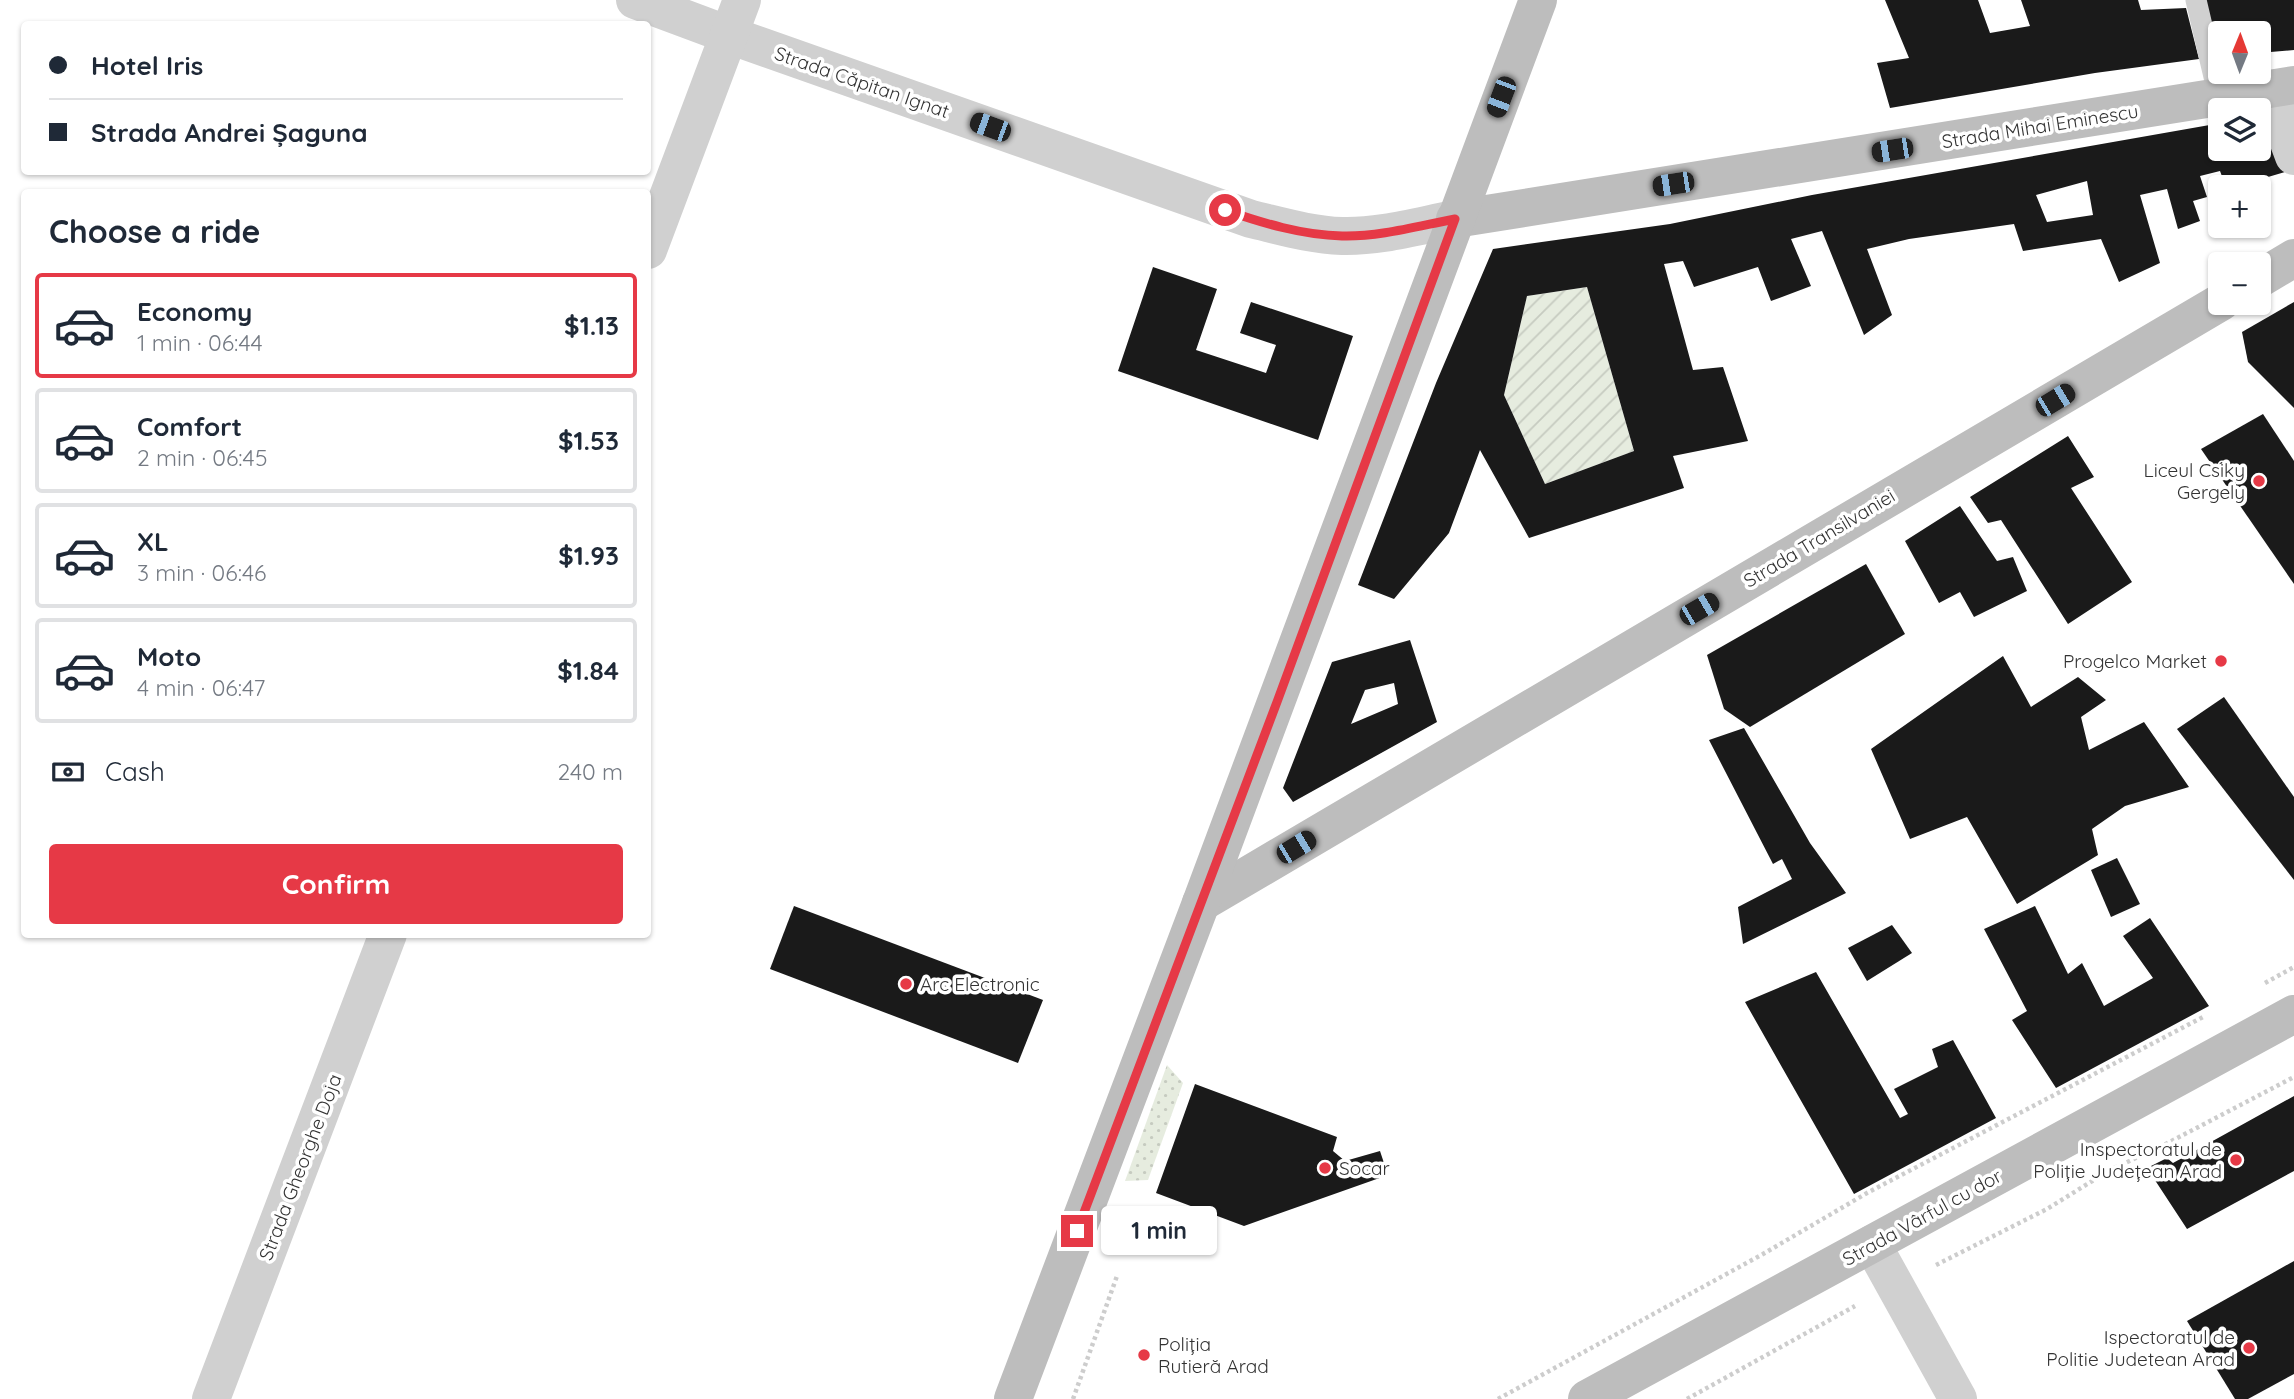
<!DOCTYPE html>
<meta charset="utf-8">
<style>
body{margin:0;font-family:Quicksand,sans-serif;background:#f2f2f3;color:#1f2937;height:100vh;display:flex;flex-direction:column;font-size:26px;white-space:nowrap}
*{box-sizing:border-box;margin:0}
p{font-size:23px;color:#747a83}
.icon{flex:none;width:38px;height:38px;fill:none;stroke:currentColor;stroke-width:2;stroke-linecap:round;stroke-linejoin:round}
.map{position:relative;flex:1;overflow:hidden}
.drawer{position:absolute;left:21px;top:189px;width:630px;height:749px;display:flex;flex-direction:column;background:#fff;border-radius:7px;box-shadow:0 2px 5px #0004}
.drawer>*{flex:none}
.guide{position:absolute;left:21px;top:21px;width:630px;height:154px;border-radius:7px;box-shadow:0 2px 5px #0004;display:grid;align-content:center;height:154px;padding:0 28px;background:#fff}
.needle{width:46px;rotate:1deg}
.fabs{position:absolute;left:2208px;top:21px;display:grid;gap:14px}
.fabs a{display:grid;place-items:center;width:63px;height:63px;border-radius:7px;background:#fff;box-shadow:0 2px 5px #0004;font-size:35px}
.end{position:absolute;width:32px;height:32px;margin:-16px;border:9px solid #e63946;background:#fff;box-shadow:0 0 0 4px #fff}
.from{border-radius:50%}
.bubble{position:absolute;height:49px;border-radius:7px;background:#fff;box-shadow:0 2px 5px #0004;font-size:23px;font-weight:700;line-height:49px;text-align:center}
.car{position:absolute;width:21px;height:42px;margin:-21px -10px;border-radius:9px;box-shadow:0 0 5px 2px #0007;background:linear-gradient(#222 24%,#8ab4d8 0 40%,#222 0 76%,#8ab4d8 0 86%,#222 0)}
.guide b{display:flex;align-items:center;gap:24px;height:66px;font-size:26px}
.guide b+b{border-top:2px solid #e0e1e3}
.guide i{width:18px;height:18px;background:#1f2937}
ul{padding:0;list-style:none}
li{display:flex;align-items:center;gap:21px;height:105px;margin:0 14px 10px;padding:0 14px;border:4px solid #e0e1e3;border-radius:7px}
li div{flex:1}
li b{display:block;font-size:26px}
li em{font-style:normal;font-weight:700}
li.on{border-color:#e63946}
li>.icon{width:63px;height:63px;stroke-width:1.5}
h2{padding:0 28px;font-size:32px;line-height:84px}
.pay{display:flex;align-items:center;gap:18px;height:77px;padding:0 28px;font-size:26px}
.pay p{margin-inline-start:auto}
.cta{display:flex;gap:14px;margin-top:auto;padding:14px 28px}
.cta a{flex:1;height:80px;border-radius:7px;background:#e63946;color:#fff;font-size:28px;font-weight:700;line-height:80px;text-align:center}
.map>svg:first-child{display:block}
.grass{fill:url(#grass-dots)}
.garden{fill:url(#garden-furrows)}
.building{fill:#1a1a1a;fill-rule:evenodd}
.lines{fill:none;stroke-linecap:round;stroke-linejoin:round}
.path{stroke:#cdcdcd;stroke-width:4.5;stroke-dasharray:3.5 3.5;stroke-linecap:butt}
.lane{stroke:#d0d0d0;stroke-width:21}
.street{stroke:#d0d0d0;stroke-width:38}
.secondary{stroke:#bdbdbd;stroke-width:38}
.route{stroke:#e63946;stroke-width:9}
.poi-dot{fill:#e63946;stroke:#fff;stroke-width:2.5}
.labels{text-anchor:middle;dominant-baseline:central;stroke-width:7;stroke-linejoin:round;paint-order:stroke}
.street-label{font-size:19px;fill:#333;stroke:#fff}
.poi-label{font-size:19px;fill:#333;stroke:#fff;text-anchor:end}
</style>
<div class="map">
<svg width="2294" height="1399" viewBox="0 0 2294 1399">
<defs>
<pattern id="grass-dots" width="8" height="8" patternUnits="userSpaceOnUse" patternTransform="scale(1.75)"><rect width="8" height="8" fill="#e6ecdf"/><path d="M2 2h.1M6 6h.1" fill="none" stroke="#c6cbc0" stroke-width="1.8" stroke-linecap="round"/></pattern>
<pattern id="garden-furrows" width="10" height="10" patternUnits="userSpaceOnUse" patternTransform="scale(1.75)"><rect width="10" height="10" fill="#e6ecdf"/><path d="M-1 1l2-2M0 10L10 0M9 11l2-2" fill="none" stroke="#c6cbc0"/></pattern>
</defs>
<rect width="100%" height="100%" fill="#fff"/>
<!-- grass -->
<path class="grass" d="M1167,1065L1183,1083L1148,1180L1125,1181Z"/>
<!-- garden -->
<path class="garden" d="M1587,287L1634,451L1545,484L1504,395L1527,296Z"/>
<!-- building -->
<g class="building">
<path d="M1885,0H1978L1990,33L2030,26L2021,0H2138L2141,10L2186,8L2199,59L2095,73L1890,108L1877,63L1909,58Z"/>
<path d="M2205,0H2294V50L2259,53V33H2221L2220,59Z"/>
<path d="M2259,116L2285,172L2234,187H2226L2220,171L2200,176L2207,197L2193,201L2200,221L2178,229L2167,189L2140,195L2160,263L2119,282L2101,239L2023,251L2014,224L1909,239L1867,249L1892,315L1864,335L1822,231L1791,239L1811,286L1771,301L1758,267L1694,287L1683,261L1664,264L1693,370L1723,367L1748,441L1673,456L1684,488L1529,538L1480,450L1449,533L1394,599L1358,585L1436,383L1493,249L1670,224L1812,195L2221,123V149H2259ZM2087,181L2093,215L2047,222L2036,195ZM1587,287L1634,451L1545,484L1504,395L1527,296Z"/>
<path d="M1153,267L1217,289L1196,350L1266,373L1276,345L1240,333L1251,302L1353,336L1318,440L1118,371Z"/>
<path d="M2294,302V408L2248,362L2242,332Z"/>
<path d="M2263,414L2294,461V584L2201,449Z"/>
<path d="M2068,436L2094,477L2071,488L2132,582L2068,624L2001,520L1988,523L1970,497Z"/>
<path d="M1960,506L1997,561L2013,557L2027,591L1974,617L1960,592L1939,603L1905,541Z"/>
<path d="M1866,564L1905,634L1750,727L1724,709L1707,655Z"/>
<path d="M1410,640L1437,722L1293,802L1283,788L1332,662ZM1394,683L1398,704L1351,724L1365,690Z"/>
<path d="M2003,656L2031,707L2078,677L2106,700L2081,717L2089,750L2144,722L2189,787L2125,806L2092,829L2098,855L2017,904L1967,817L1910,839L1871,749Z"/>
<path d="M2224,697L2294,797V880L2177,729Z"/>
<path d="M1744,728L1810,843L1846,893L1743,944L1738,907L1792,879L1782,859L1773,864L1709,740Z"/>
<path d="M2117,858L2140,904L2111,917L2091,870Z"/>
<path d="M794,906L1043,1000L1018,1063L770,969Z"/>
<path d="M2035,906L2068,974L2082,963L2104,1006L2153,978L2123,936L2150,918L2209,1006L2056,1088L2012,1020L2027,1011L1984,929Z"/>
<path d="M1892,925L1912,953L1867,981L1848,948Z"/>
<path d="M1816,972L1900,1118L1908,1114L1894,1089L1938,1067L1932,1049L1953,1040L1996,1118L1854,1194L1745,1002Z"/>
<path d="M1195,1084L1337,1137L1333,1151L1345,1161L1380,1151L1388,1175L1244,1226L1156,1193Z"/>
<path d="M2294,1096V1171L2187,1229L2147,1168L2167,1158L2173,1163Z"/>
<path d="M2294,1261V1374L2248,1399H2235L2187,1321Z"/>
</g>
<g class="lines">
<!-- path -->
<g class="path">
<path d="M2265,983L2294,967"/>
<path d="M1936,1265L2047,1209L2110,1170L2162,1146L2294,1077"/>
<path d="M1073,1399L1117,1276"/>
<path d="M1498,1399L1763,1254L1867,1193L2205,1016"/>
<path d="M1687,1399L1855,1306"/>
</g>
<!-- lane -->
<path class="lane" d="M2196,0L2219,98"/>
<!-- street -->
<g class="street">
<path d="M635,0L729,35L1251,219C1281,226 1311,235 1342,236C1380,237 1418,226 1455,219"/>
<path d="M2269,89L2294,156"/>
<path d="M648,250L742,0"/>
<path d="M1872,1244L1958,1399"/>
<path d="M211,1399L388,934"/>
</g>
<!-- secondary -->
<g class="secondary">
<path d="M1455,219L2294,85"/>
<path d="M2259,279L2294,258"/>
<path d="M1201,903L2221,302"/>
<path d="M1013,1399L1201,903L1538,0"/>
<path d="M1587,1399L2294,1014"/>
</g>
</g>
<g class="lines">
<!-- route -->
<path class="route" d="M1077,1231L1277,702L1455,219C1418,226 1379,237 1342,236C1302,235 1262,223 1225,210"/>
</g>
<!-- markers -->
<g class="poi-dot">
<circle cx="2259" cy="481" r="7"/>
<circle cx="2221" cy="661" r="7"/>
<circle cx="906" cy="984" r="7"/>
<circle cx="2236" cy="1160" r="7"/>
<circle cx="1325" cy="1168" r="7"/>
<circle cx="2249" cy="1348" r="7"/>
<circle cx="1144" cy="1355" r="7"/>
</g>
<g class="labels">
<!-- street labels -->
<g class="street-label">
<text transform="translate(862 82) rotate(19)">Strada Căpitan Ignat</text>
<text transform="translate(2040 126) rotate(-9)">Strada Mihai Eminescu</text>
<text transform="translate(1819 538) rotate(-31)">Strada Transilvaniei</text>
<text transform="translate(300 1167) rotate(-69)">Strada Gheorghe Doja</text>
<text transform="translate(1922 1217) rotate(-29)">Strada Vârful cu dor</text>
</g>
<!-- poi labels -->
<g class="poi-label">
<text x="2245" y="470">Liceul Csiky<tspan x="2245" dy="22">Gergely</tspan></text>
<text x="2207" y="661">Progelco Market</text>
<text x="920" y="984" text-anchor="start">Arc Electronic</text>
<text x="2222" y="1149">Inspectoratul de<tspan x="2222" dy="22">Poliție Județean Arad</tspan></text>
<text x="1339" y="1168" text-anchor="start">Socar</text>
<text x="2235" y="1337">Ispectoratul de<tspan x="2235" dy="22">Politie Judetean Arad</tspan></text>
<text x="1158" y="1344" text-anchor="start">Poliția<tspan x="1158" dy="22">Rutieră Arad</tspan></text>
</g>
</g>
</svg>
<div class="fabs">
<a><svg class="needle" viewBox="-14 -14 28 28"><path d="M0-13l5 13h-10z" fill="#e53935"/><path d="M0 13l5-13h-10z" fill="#747a83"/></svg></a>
<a><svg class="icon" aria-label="layers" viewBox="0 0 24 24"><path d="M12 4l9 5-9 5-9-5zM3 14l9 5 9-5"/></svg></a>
<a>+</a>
<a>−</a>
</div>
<i class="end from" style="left:1225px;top:210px"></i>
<i class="end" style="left:1077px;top:1231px"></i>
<div class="bubble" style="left:1101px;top:1206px;width:116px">1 min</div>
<i class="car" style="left:1501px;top:97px;rotate:201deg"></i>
<i class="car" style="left:990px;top:127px;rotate:290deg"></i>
<i class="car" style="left:1892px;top:150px;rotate:261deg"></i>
<i class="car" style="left:1673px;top:184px;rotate:261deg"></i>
<i class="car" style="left:2055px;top:400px;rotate:59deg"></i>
<i class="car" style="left:1699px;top:609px;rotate:60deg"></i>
<i class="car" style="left:1296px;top:847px;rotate:59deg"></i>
<div class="guide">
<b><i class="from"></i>Hotel Iris</b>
<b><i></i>Strada Andrei Șaguna</b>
</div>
<section class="drawer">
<h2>Choose a ride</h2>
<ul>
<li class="on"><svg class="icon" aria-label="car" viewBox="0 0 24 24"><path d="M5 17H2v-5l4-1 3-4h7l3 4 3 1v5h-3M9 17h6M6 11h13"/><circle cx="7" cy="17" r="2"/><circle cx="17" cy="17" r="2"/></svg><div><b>Economy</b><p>1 min · 06:44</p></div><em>$1.13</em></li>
<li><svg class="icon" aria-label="car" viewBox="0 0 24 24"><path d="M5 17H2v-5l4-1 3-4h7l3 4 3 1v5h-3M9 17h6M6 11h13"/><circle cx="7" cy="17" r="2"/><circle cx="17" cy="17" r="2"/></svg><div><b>Comfort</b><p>2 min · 06:45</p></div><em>$1.53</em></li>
<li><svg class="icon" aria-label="car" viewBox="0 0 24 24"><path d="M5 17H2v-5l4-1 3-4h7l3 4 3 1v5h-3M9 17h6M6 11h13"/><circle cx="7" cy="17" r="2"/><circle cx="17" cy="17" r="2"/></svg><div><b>XL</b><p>3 min · 06:46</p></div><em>$1.93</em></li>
<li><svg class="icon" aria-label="car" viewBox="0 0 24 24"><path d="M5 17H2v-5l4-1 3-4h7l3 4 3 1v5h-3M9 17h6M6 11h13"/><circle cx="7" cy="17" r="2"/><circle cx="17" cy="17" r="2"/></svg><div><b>Moto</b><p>4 min · 06:47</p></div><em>$1.84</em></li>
</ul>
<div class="pay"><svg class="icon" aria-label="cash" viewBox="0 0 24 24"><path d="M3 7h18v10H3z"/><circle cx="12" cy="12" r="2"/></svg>Cash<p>240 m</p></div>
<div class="cta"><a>Confirm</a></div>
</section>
</div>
